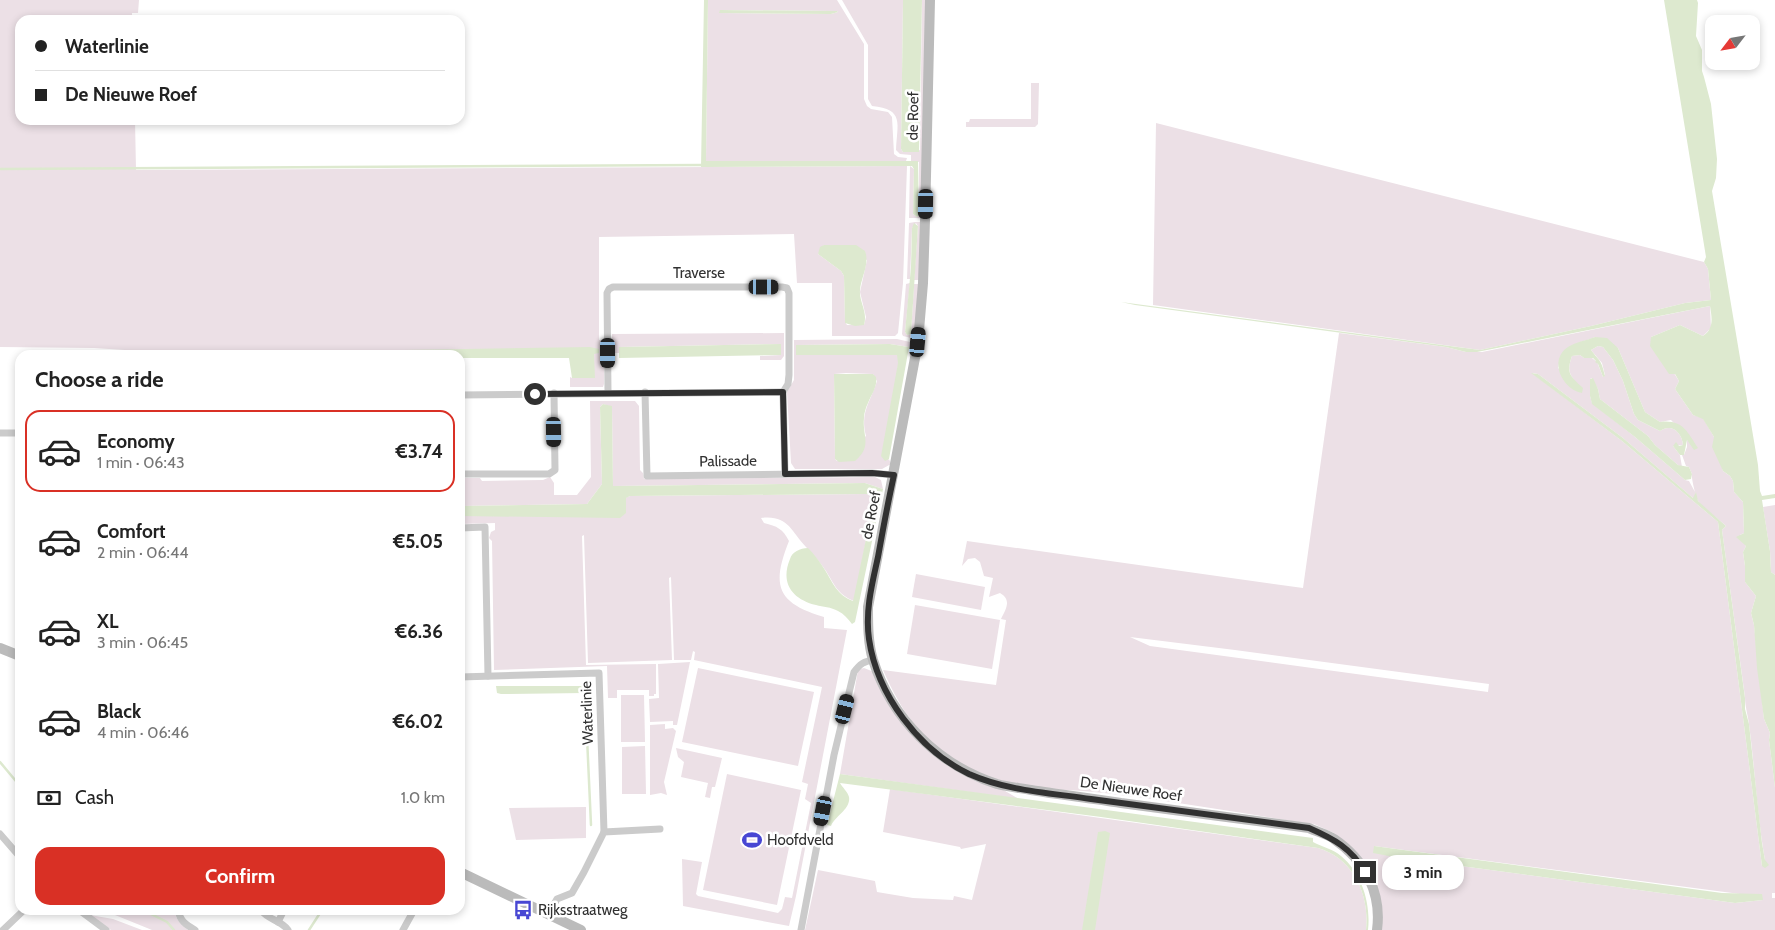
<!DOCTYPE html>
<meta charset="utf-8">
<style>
body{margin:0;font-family:Cabin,sans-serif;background:#f6f6f6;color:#222;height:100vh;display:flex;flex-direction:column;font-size:19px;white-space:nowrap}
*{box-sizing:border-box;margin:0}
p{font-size:16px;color:#767676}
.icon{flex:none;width:28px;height:28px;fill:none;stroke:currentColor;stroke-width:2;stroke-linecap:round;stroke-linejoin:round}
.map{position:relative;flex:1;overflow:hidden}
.sheet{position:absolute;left:15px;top:350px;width:450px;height:565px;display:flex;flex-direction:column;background:#fff;border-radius:15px;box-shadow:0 2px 8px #0003}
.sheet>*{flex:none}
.hud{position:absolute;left:15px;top:15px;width:450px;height:110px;border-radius:15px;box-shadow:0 2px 8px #0003;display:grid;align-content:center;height:110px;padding:0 20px;background:#fff}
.needle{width:32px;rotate:239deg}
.fabs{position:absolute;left:1705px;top:15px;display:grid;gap:10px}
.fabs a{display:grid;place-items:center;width:55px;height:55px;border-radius:10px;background:#fff;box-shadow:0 2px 8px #0003;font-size:25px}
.end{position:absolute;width:22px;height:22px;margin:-11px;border:6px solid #313131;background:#fff;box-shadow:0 0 0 2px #fff}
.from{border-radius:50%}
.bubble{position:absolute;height:35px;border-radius:15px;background:#fff;box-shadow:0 2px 8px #0003;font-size:16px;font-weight:700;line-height:35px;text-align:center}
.car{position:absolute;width:15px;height:30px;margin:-15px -8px;border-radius:6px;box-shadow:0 0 4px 1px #0007;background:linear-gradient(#222 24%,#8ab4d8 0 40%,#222 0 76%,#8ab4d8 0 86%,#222 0)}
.hud b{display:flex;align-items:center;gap:18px;height:48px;font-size:19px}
.hud b+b{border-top:1px solid #e0e0e0}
.hud i{width:12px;height:12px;background:#222}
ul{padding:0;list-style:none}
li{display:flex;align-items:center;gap:15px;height:82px;margin:0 10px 8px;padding:0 10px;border:2px solid transparent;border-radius:15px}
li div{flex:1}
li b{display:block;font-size:19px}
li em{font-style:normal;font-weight:700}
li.active{border-color:#d93025}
li>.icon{width:45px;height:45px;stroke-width:1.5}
h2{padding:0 20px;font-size:22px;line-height:60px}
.pay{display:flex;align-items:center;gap:12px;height:55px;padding:0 20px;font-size:19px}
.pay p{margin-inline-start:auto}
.cta{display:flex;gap:10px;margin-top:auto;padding:10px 20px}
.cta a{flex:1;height:58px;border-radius:15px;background:#d93025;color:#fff;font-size:20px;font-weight:700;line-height:58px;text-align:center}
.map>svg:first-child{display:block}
.green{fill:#ece0e6;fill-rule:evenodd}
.water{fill:#dde9cf}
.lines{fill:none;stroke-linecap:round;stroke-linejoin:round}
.stream{stroke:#dde9cf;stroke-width:2.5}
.street{stroke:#cbcbcb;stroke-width:7}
.secondary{stroke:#bbb;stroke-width:10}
.route{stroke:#313131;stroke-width:6}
.labels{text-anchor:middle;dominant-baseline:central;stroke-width:5;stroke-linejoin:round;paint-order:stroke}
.street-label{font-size:15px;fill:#313131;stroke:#fff}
.poi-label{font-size:15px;fill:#313131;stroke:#fff;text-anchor:start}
</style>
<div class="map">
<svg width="1775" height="930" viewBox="0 0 1775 930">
<rect width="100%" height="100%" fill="#fff"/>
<!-- green -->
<g class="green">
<path d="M0,0H139L138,13H132V20H20V120H135L136,170L907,166L903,283L898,333L895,336H832V283H797L794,234L599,237V340H604V384L603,387H570V377L572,378L594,354L373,350L171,353L94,348L0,347ZM824,245H832L867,260L860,292L866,317L864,325H847L845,322L844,276L841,271L818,254Z"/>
<path d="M708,0H837L864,44V99L867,106L871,109L888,112L892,117L894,154L898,157L907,158L906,161H706ZM720,10L837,11L838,12L831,14L720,13Z"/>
<path d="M842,0H903L901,149L903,152H915L920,150L922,0H926L922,218H909L910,166L914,169L913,214L917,217L919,214V162L911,161V155L900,154L896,150C897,124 905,109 872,106L868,99V45Z"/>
<path d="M1031,83H1039L1038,124L1035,127H966V122H969L970,119H1031Z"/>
<path d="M1156,123L1704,262L1708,269L1711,300L1685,303L1591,326L1480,350L1153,305Z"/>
<path d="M915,222H920V280H914L918,226L916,223L912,228L910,279H907L909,223Z"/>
<path d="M910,283L905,332L907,335L911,334L914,284H919L915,335L911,338L903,336L902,334L906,284Z"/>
<path d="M1710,306L1711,328L1703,336L1680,325L1651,337L1679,381L1675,389L1693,415L1703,418L1714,437L1723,471L1730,476L1733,481L1734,492L1743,502L1744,533L1740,535L1746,546L1743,552L1745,566V582L1756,596L1751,613L1754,625L1764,719L1770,733L1769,740L1775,788V893H1772V898H1775V930H1380L1379,897L1334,833L1314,824C1244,814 1174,801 1104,793C1061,788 1005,791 967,768C924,742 903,716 883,670L996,685L1006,620L1001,619C1006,609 1012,600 1000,593L989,597L993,578L984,576L980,562L975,558L968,559L962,566L967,541L1303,588L1339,333L1446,347L1466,352H1482ZM1595,337L1618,348L1645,412L1660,422L1671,420L1697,448L1687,440V447L1684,455H1682L1686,466L1689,467L1692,474C1691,478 1696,497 1698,501C1702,507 1720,520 1726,526L1722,530L1745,697C1745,707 1748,715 1749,724C1755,769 1757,815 1765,860L1762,866L1718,522L1622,441L1532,373L1538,374L1623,438L1693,498H1695V492L1689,481L1685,480L1635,437L1592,403L1590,396V379L1592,378L1598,389L1600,399L1648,436L1655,445L1678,465L1682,467L1680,455L1673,446L1683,445C1682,432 1671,423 1660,431L1638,420L1634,414L1623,381L1613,360L1603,347L1598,346L1591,350L1602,363L1605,375L1603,377L1597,362L1592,358H1584L1580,355L1572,356C1569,365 1567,371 1574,380L1558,368C1563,344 1575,345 1595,337ZM1130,637L1235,650L1489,684L1488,692L1150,646ZM1374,846L1740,894L1763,900L1735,903L1394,857Z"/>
<path d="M784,333V356L781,360H760V356L781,355V344L619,347V353H612V334Z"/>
<path d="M897,339L910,342L909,347L890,344L796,345L797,355L896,354L899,356L888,460L889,459L891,464L882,469H795L791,463L787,392L794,380V340ZM846,373L873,374L877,381C870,403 860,412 866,436L837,461L835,459L834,374Z"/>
<path d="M590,401H635L639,406L640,470L643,473L644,479L875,477L881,480L883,489L865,483L613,486L612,407L603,404L600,407L602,484L587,504L460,506L461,478H480L482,481L543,480L550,477L554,483V495H577L591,477Z"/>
<path d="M866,494L871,495L874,501L854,601C838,595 834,584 826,571C820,562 813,554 806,547C790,530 788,515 761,518L764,523C777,526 783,529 789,541C771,586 777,603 824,617V628L847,630L796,896L789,926L683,906L682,859L702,862L696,894L698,896L778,913L782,909L785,897L792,898L811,803L805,799L808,784L802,782L822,687L694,660L695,652L693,651L691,660H674L671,577L669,578L672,660L588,663L584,535L582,536L586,665L656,664V694H654V696H649V690H617V698H608L607,666L494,670L492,541L489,538L491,532L495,530V523L460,524V516L626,513L625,498L630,496Z"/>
<path d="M1775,505V575L1771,572L1770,551L1763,507Z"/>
<path d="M916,574L985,587L981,610L912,597Z"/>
<path d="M915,605L1000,620L992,669L907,654Z"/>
<path d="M690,662L677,725H673V721L650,722L649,699L659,698L658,664Z"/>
<path d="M698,668L814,692L798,766L682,742Z"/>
<path d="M864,668L874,672L902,723L925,748L948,766L978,782L1000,788L1019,799L840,774L858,670Z"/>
<path d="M621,695H644L645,742H621Z"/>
<path d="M665,724V729L673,728L676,731L664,782L667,795L661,793L650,795V725Z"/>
<path d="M645,746L646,794H622V747Z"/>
<path d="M676,748L722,758L715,787H712L710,798L705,797L708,783L681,777L684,762L678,757Z"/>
<path d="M727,774L801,790L777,905L703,890Z"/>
<path d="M890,789L1318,848C1353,858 1370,895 1366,930H805L818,870L875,881L877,892L913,898L953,900L954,896L972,900L986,844L961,849L960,847L883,832Z"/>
<path d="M586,807V838L516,840L509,808Z"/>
<path d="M91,910H174C176,919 180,924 188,930H152L115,915Z"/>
<path d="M90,915L113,919L142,930H111Z"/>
</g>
<!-- water -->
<g class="water">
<path d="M704,0H708L706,161H918L919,215L917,217L913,214L914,169L912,166L701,167Z"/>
<path d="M903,0H922L919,152H903L901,149Z"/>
<path d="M1664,0H1697L1698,3L1696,36L1702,50V71L1704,77L1711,104L1717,159L1716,178L1712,191L1758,465L1760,491L1762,496L1775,494V498L1762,500L1770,551L1771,572L1775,575V788L1769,740L1770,733L1764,719L1757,668L1754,625L1751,613L1756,596L1745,582V566L1743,552L1746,546L1736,537L1744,533L1743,502L1734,492L1733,481L1730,476L1723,471L1712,447L1714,437L1703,419L1693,415L1675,389L1679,381L1675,374H1669L1650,346L1651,337L1680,325L1703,336C1714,329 1712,318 1710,306L1477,352H1466L1446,347L1135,305L1121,302L1480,350L1591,326L1685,303L1711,300L1708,269L1704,262L1706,257Z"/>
<path d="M720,10L837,11L838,12L831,14L719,13Z"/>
<path d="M914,223L918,226L911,334L907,335L905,332L911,267L912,228Z"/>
<path d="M824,245H856L865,251C870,264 861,277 860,290C859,302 868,312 864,325L855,326L845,323L844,276L841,271L818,254L820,247Z"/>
<path d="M1595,337L1607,338L1618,348L1645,412L1660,422C1682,419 1687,431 1698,448L1694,450L1687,440L1684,455H1680L1673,446L1676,442L1679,446L1683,445C1682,432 1671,423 1660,431L1638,420L1634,414L1623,381L1613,360L1603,347L1598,346L1591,350C1600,362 1601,359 1605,376L1603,377L1598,364L1595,362L1596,361L1593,358H1584L1580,355L1572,356C1566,373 1570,376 1583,388L1582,393C1562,389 1548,360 1568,347C1576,342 1587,340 1595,337Z"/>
<path d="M781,344V355L619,358V347Z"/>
<path d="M890,344L909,347L889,459L885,461L881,456L898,363L897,355H796V345Z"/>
<path d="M590,347L599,349V353L594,354L595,378H572L569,358H460V355H343V351Z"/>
<path d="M1531,373L1538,374L1623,438L1693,498L1696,492L1698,501L1726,526L1722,530L1745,698V709L1749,724L1762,843L1765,860L1769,865L1765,868L1762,866L1718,522L1622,441Z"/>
<path d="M834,374H873L876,377C878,386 871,395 868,403C866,407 864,413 864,418C862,436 873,446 855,461L839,462L835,459Z"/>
<path d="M1593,378L1598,389L1600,399L1648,436L1655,445L1678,465L1689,467L1692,474L1691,479L1685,480L1635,437L1592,404L1590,396V379Z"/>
<path d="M603,404L612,406V407L613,486L865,483L883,489L855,622L852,624C848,619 844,614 838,611C831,607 823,607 816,605C792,599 780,583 790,559C792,552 800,548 808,548C814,554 820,562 825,570C833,583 837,595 853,601L874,501L871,495L866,494L630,496L626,498V513L620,518L460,516V506L587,504L602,484L600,407Z"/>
<path d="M496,686H585V693L501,694L497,693Z"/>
<path d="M840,774L1313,838V842C1322,847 1333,849 1341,856C1362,873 1371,904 1368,930H1366C1370,895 1353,858 1318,848L1101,817L840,783C842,787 848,792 849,797C851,809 835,816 831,826L827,825Z"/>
<path d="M1105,831L1110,833L1095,930H1082L1098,832Z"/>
<path d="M1374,846L1722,893L1762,894L1763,900L1735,903L1394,857L1373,853Z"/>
</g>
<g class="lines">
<!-- stream -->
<g class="stream">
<path d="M0,169L701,165"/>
<path d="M585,693L591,825"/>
<path d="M0,762L20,786"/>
<path d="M143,910L167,922L174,930"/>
<path d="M309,930L322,910"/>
</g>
<!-- street -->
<g class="street">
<path d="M608,392L607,293L609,289L613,287H782L787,288L789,293V375L788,384L783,392"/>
<path d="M645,392L647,476L872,473L894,475"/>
<path d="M460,395L783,392L785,474"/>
<path d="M0,433H20"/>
<path d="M460,474H549L555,470L554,393"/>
<path d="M460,528L485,527L488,676"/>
<path d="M460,677L599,673L604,832"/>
<path d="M0,834L20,857"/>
<path d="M79,910L106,930"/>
<path d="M178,910C180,921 186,925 195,930"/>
<path d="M261,910C268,920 281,920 288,930"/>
<path d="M548,915L557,899L572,893L584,872L604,832L660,829"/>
<path d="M278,922L284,910"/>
<path d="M3,930L24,910"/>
<path d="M403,930L414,910"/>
<path d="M801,930L834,755L854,672C860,664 864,661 874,660"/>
</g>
<!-- secondary -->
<g class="secondary">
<path d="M930,0L925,220L923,283L918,342L868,607C868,625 868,643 873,660C892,719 938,765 997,784C1008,787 1020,788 1031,790C1061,795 1091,798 1121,803C1184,811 1246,820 1309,828C1317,832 1327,834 1334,839C1365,860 1382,893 1377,930"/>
<path d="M0,648L20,656"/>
<path d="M460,872L581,930"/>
</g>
</g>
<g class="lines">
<!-- route -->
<path class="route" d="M535,394L783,392L785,474L872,473L894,475C888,502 883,529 878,557C872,584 865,611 869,639C877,695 919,750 969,774C1007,791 1051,793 1091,799C1164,809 1237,818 1309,828C1334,839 1351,848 1365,872"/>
</g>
<!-- icons -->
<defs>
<symbol id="stadium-bare" viewBox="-9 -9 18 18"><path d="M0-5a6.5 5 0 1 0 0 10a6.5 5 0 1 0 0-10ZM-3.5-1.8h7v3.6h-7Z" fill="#4847d3" stroke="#fff" stroke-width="2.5" paint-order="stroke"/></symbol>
<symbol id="bus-bare" viewBox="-9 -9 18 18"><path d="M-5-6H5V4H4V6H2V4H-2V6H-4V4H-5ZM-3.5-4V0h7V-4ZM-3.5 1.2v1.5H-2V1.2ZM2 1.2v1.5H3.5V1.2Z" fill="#4847d3" stroke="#fff" stroke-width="2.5" paint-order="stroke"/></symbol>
</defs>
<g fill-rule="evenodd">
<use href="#stadium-bare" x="738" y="826" width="28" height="28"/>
<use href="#bus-bare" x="509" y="896" width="28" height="28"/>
</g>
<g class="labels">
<!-- street labels -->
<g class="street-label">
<text transform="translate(913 116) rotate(-89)">de Roef</text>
<text x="699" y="273">Traverse</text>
<text transform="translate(728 461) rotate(-1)">Palissade</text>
<text transform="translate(871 515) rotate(-79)">de Roef</text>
<text transform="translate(587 713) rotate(-92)">Waterlinie</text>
<text transform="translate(1131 789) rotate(8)">De Nieuwe Roef</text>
</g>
<!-- poi labels -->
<g class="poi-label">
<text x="767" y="840">Hoofdveld</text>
<text x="538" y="910">Rijksstraatweg</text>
</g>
</g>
</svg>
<div class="fabs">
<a><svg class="needle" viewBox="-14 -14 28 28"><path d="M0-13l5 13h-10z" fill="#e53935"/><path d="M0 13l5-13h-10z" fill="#767676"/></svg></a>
</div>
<i class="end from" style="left:535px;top:394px"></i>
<i class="end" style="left:1365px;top:872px"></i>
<div class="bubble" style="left:1382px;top:855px;width:82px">3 min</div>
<i class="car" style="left:926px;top:204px;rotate:181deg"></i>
<i class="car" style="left:764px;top:287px;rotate:90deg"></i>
<i class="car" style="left:918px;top:342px;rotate:5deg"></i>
<i class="car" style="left:608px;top:353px;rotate:180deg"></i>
<i class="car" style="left:554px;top:432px;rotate:179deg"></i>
<i class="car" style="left:845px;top:709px;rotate:14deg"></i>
<i class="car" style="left:823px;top:811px;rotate:191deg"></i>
<div class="hud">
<b><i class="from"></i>Waterlinie</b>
<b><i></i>De Nieuwe Roef</b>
</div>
<section class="sheet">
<h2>Choose a ride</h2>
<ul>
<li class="active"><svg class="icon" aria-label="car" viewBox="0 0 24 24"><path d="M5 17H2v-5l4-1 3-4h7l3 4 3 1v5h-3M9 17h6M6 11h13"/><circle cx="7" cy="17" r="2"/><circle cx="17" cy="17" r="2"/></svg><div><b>Economy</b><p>1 min · 06:43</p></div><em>€3.74</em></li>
<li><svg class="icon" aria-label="car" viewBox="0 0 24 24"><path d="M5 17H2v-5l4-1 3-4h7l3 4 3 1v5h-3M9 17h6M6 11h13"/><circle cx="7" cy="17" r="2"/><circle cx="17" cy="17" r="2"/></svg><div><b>Comfort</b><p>2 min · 06:44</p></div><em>€5.05</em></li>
<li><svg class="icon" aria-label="car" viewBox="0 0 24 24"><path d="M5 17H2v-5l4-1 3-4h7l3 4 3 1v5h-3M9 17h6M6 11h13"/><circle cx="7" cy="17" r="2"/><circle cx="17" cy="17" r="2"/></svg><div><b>XL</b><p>3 min · 06:45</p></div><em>€6.36</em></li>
<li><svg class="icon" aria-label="car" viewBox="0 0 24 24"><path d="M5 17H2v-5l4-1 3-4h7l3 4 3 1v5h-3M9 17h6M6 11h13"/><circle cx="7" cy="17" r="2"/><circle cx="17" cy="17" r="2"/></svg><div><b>Black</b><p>4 min · 06:46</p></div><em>€6.02</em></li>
</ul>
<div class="pay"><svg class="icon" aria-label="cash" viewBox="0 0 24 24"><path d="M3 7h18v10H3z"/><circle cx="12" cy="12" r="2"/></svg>Cash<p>1.0 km</p></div>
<div class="cta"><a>Confirm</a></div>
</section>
</div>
